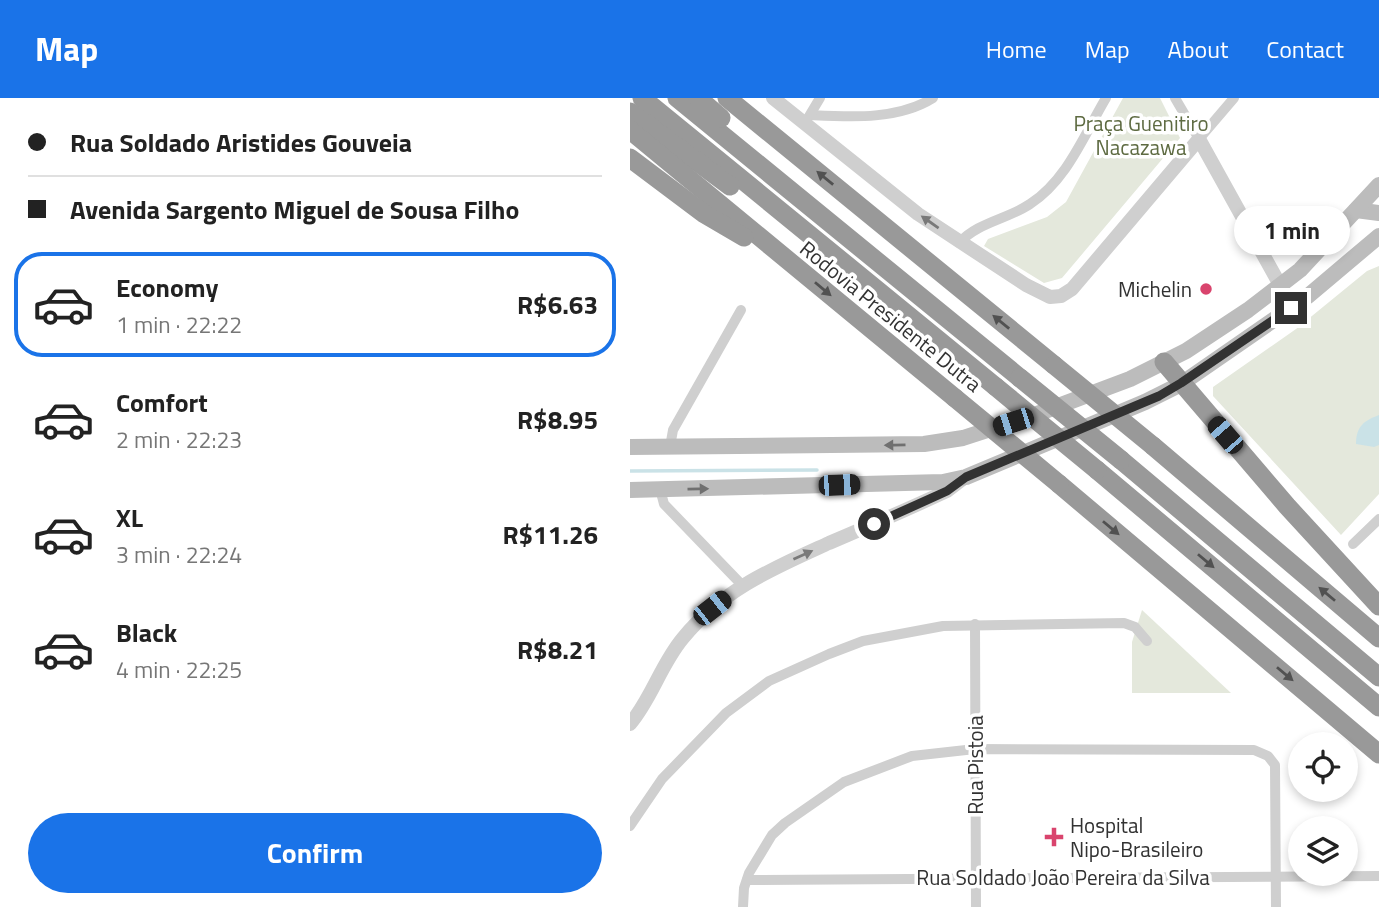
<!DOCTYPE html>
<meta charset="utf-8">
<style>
body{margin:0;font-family:"Titillium Web",sans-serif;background:#f2f2f2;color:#222;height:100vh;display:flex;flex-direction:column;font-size:26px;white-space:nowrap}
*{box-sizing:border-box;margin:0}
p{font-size:23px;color:#767676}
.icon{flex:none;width:38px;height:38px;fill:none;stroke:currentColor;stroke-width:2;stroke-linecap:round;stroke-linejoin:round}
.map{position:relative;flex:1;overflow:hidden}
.drawer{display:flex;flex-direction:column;background:#fff;width:630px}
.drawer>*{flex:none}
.banner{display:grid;align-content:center;height:154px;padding:0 28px;background:#fff}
.controls{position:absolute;left:658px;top:634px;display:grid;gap:14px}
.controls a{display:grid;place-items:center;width:70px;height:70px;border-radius:50%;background:#fff;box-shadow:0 4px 10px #0003;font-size:35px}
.end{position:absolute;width:32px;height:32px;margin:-16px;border:9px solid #323232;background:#fff;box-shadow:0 0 0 4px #fff}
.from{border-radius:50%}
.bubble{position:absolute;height:49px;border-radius:24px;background:#fff;box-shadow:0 4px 10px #0003;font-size:23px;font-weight:700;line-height:49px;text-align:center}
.car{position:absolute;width:21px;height:42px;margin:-21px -10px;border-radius:9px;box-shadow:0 0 5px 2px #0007;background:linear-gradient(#222 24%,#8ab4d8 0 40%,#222 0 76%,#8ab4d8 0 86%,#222 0)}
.banner b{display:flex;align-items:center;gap:24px;height:66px;font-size:26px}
.banner b+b{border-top:2px solid #e0e0e0}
.banner i{width:18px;height:18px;background:#222}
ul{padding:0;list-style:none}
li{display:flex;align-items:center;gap:21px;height:105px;margin:0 14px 10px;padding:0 14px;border:4px solid transparent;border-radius:28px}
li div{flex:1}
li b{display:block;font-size:26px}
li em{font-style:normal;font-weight:700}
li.selected{border-color:#1a73e8}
li>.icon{width:63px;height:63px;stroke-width:1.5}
.primary-button{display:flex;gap:14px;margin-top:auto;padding:14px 28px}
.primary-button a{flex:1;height:80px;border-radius:42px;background:#1a73e8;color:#fff;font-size:28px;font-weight:700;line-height:80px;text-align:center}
header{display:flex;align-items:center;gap:42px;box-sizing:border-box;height:98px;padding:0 35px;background:#1a73e8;color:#fff}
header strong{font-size:33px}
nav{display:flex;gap:38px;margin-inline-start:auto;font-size:24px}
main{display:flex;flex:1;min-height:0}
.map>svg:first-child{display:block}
.green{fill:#e4e8dc}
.water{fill:#cae2e7}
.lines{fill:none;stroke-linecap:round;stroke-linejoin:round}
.stream{stroke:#cae2e7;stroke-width:3.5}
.minor{stroke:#cfcfcf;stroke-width:10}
.tertiary{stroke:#cfcfcf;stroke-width:14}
.secondary{stroke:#bcbcbc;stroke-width:16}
.motorway{stroke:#999;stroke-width:19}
.motorway-bridge{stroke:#999;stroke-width:19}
.oneway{fill:#515151}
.oneway2{fill:#797979}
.oneway3{fill:#707070}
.route{stroke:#323232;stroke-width:9}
.poi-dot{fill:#d9446d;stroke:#fff;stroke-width:2.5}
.labels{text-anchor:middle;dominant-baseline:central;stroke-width:7;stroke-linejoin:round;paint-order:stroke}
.park-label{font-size:21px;fill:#5e6b42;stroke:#fff}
.poi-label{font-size:21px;fill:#323232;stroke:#fff;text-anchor:end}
.street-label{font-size:21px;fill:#323232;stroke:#fff}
</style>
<header>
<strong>Map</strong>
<nav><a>Home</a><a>Map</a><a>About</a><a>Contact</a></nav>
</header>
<main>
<section class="drawer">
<div class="banner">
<b><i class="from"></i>Rua Soldado Aristides Gouveia</b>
<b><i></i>Avenida Sargento Miguel de Sousa Filho</b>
</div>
<ul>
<li class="selected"><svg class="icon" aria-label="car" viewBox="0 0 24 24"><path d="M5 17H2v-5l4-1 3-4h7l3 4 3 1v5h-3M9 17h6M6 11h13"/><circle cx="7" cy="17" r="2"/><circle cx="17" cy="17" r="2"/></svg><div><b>Economy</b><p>1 min · 22:22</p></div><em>R$6.63</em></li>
<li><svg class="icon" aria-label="car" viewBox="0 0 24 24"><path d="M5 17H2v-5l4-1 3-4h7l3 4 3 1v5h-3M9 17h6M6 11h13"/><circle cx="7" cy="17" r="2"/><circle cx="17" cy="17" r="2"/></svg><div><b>Comfort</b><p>2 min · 22:23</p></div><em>R$8.95</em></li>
<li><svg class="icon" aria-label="car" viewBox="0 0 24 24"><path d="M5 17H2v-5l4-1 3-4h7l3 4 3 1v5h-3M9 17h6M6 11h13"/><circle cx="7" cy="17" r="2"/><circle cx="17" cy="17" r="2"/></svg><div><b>XL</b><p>3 min · 22:24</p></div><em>R$11.26</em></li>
<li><svg class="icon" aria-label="car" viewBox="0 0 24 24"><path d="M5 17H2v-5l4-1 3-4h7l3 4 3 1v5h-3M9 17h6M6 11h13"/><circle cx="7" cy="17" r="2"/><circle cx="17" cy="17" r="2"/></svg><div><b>Black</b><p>4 min · 22:25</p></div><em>R$8.21</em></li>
</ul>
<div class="primary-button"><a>Confirm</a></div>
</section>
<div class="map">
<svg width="749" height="809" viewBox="0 0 749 809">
<rect width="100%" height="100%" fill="#fff"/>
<!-- green -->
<g class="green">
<path d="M493,0H530L550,40L432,180L414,185L354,148L358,141L417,119L436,104Z"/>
<path d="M749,168V396L711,437L583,298V289L666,231L737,173Z"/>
<path d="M512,512L601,595H502V544Z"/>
</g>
<!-- water -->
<path class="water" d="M749,317V347L744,349L726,346C726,329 733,323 749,317Z"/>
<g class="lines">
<!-- stream -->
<path class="stream" d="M0,373L187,372"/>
<!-- minor -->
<g class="minor">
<path d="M545,0L569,41L604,0"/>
<path d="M181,17C221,19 268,22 303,0"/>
<path d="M178,20L190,0"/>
<path d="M329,145C348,124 378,121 400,106C437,82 454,37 476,0"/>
<path d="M40,349L43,332L111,212"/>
<path d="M30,391L34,406L112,487"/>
<path d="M723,446L749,421"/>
<path d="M345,526L346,809"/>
<path d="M0,728L32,681L96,615L139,583L199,556L233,543L313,528L494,525L505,529L517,543"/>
<path d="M117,782L749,778"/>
<path d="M113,809L114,790L119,775L142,737L155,725L214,684L282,658L345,651L624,652L638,658L645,667L646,809"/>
</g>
<!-- tertiary -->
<g class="tertiary">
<path d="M143,0L288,116L396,187L420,199L431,198L442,191L569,41L650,187"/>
<path d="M0,626C22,600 31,566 53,540C93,491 144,470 199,445C239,428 278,411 317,393L334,380"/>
</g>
<!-- secondary -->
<g class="secondary">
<path d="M726,112L749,115"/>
<path d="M0,349L294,346L333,340L407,316L500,281L556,253L618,212L670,172L749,87"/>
<path d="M0,392L313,384L336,379L515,304L551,286L678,198L749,138"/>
</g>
<!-- motorway -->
<g class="motorway">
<path d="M12,0L366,289"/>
<path d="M47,0L390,280"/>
<path d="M68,0L91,20"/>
<path d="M97,0L424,267"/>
<path d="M0,14L100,88"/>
<path d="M0,32L325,300"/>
<path d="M0,60L73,115L114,139"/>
<path d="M534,264L657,408L749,508"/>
<path d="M523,348L749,540"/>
<path d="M491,362L749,579"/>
<path d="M467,372L749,609"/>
<path d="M429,386L749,656"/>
</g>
<!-- motorway-bridge -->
<g class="motorway-bridge">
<path d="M424,267L523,348"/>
<path d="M390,280L491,362"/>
<path d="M366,289L467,372"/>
<path d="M325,300L429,386"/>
</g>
</g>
<!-- one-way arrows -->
<defs><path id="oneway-solid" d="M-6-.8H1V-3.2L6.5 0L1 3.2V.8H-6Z" transform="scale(1.75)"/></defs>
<g class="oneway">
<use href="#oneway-solid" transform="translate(195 80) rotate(-141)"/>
<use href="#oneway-solid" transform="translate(193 191) rotate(40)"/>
<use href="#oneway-solid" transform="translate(371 224) rotate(-141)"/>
<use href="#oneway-solid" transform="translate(481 430) rotate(40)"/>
<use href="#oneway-solid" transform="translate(576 463) rotate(40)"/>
<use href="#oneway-solid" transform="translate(697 496) rotate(-140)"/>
<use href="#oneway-solid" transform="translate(655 576) rotate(40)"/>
</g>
<g class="oneway2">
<use href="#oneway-solid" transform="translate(300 124) rotate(-145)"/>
<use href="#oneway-solid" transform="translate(173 457) rotate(-24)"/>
</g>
<g class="oneway3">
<use href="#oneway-solid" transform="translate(265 347) rotate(179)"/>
<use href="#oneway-solid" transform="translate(68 391) rotate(-1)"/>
</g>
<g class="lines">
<!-- route -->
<path class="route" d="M244,426L317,393L336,379L529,298L551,285L661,210"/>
</g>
<!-- markers -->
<g class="poi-dot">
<circle cx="576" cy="191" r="7"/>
<path d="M420.5 728.5h7v7h7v7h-7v7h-7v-7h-7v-7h7z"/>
</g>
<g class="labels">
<!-- park labels -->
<g class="park-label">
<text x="511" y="25">Praça Guenitiro<tspan x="511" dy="24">Nacazawa</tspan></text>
</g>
<!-- poi labels -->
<g class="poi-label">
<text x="562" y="191">Michelin</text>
<text x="440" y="727" text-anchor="start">Hospital<tspan x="440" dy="24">Nipo-Brasileiro</tspan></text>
</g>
<!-- street labels -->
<g class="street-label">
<text transform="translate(261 218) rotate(39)">Rodovia Presidente Dutra</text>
<text transform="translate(345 667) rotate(-90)">Rua Pistoia</text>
<text x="433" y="779">Rua Soldado João Pereira da Silva</text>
</g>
</g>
</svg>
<div class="controls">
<a><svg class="icon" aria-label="locate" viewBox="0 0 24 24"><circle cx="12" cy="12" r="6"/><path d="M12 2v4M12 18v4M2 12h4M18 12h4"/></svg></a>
<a><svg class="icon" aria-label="layers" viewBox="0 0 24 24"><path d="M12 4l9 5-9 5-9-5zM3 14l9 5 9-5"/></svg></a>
</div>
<i class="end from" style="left:244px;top:426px"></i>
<i class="end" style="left:661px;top:210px"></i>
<div class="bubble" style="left:604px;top:108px;width:116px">1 min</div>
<i class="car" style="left:383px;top:324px;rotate:252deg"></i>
<i class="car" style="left:595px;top:337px;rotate:319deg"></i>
<i class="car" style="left:209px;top:387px;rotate:88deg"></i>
<i class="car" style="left:82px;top:510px;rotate:52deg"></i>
</div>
</main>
